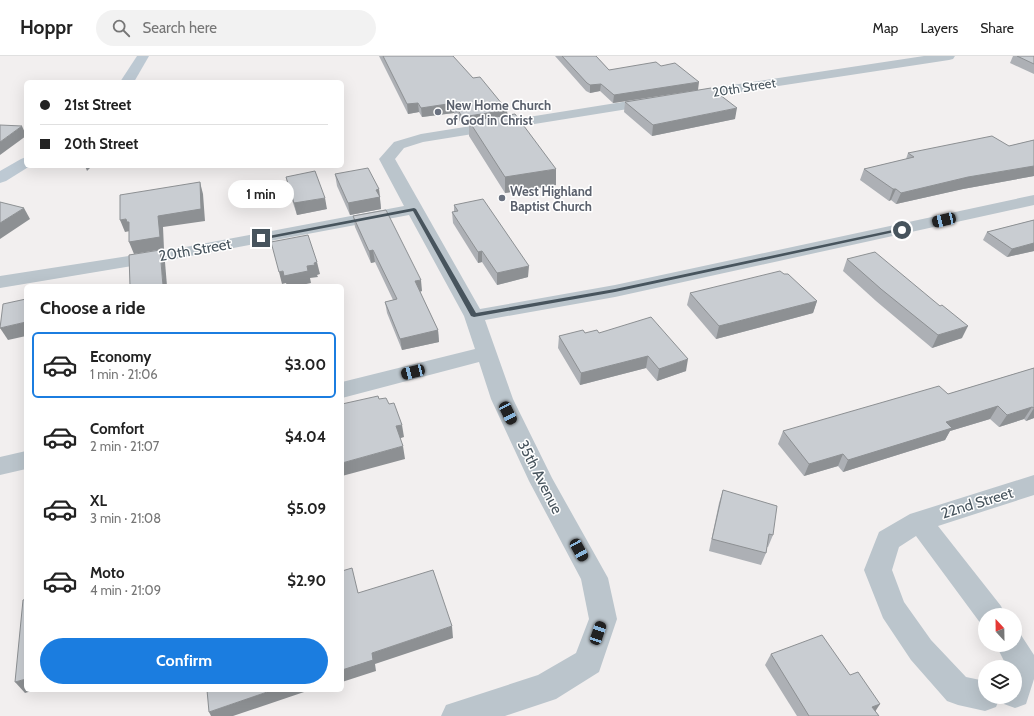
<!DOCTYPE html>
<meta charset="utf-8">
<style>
body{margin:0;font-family:Cabin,sans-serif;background:#f2f2f2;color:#222;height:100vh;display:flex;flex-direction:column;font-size:15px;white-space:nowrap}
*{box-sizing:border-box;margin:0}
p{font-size:13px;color:#767676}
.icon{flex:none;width:22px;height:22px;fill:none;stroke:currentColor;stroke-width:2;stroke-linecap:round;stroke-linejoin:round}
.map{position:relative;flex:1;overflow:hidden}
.details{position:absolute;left:24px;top:228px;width:320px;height:408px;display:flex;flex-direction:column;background:#fff;border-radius:6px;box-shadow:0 4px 16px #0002}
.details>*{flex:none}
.guide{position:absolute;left:24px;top:24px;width:320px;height:88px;border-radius:6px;box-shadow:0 4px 16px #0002;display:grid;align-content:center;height:88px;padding:0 16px;background:#fff}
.needle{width:26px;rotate:338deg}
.buttons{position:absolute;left:978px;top:552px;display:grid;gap:8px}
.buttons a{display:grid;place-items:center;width:44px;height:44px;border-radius:50%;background:#fff;box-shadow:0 4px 16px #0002;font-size:20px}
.end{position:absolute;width:18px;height:18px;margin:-9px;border:5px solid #47545d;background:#fff;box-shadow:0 0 0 2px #fff}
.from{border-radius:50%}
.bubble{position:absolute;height:28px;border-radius:14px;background:#fff;box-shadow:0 4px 16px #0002;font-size:13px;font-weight:800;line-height:28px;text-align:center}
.car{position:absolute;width:12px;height:24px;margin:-12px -6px;border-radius:5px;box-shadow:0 0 3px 1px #0007;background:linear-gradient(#222 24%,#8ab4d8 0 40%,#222 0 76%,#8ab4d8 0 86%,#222 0)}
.guide b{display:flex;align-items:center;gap:14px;height:38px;font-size:15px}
.guide b+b{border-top:1px solid #e0e0e0}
.guide i{width:10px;height:10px;background:#222}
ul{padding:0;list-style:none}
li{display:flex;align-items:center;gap:12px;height:66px;margin:0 8px 6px;padding:0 8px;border:2px solid transparent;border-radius:6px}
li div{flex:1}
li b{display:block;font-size:15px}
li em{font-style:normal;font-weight:800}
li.current{border-color:#1b7de0}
li>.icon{width:36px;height:36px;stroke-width:1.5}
h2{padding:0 16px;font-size:18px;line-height:48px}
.button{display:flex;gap:8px;margin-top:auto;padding:8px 16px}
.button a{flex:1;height:46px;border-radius:24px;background:#1b7de0;color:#fff;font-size:16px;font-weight:800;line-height:46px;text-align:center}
header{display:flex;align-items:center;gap:24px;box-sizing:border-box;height:56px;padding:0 20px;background:#fff;border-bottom:1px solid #e0e0e0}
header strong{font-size:19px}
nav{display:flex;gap:22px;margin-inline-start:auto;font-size:14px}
.search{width:280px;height:36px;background:#f2f2f2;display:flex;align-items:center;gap:10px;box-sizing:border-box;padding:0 14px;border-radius:22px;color:#767676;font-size:15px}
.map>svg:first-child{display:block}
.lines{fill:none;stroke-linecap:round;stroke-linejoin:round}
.street{fill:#bbc5cc;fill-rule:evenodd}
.secondary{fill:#bdc9d3;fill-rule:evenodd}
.wall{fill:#adb0b5}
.shaded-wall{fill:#8d9093}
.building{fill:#c9cdd2;stroke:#8d9093}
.route{fill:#47545d}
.worship-dot{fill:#6b7280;stroke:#fff;stroke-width:1.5}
.labels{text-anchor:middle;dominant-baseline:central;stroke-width:3;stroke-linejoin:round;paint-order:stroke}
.far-street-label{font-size:13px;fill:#47545d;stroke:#fff}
.far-worship-label{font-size:13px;font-weight:bold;fill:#5b616d;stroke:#fff;text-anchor:start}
.street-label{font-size:15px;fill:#47545d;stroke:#fff}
</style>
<header>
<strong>Hoppr</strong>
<div class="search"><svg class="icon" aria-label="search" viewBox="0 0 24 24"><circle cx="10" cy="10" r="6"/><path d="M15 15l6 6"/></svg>Search here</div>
<nav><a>Map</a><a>Layers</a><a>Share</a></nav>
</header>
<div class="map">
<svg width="1034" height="660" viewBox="0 0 1034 660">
<rect width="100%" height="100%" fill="#f2efef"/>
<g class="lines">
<!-- street -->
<g class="street">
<path d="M924,0H955L953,3L949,4L686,44L681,43L679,40L681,37L686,36Z"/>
<path d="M654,41L659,42L661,45L659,48L423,86L404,92L395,103L480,253L615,229L1034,139V149L615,241L485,264L513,343L552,422L608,522L617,563L599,616L556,643L505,660H441L446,649L538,619L576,597L589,563L581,523L529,425L491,343L479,306L342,342V326L475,293L464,260L409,159L180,202L0,232V220L180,192L404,150L379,103L394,86L421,78Z"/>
<path d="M26,395V413L0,419V401Z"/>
<path d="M1034,419V439L938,470L1001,550L1005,559H985V570L981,568L916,480L899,491L892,514L904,546L931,584L966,621L985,625V641H1000L996,651L985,655L958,649L947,645L911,604L883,562L864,514L879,476L910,458Z"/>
<path d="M1015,577L1021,579L1034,599V623L1026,648L1015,652L1004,648L1001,641H1015V611H1007L996,589H1015Z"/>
</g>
<!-- secondary -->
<g class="secondary">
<path d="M137,0H149L134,26H120Z"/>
<path d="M26,101V110H30L6,125L0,127V115L21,103Z"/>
</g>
</g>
<!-- wall -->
<g class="wall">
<path d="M379,0H451L473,22L507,54V59L556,129L505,137L469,80V69L463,70L454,57L422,61L419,56L408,58Z"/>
<path d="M555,0H596L609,14L661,10L698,34L613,47L600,35L590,37L586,35Z"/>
<path d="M1013,0H1034V18L1010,7Z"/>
<path d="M625,46L735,63L652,80L624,56Z"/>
<path d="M1034,84V120L963,133L896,148L891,144L889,145L860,124L864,113L906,103L908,97L1009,90Z"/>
<path d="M335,118L379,133L381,153L350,159L337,130Z"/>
<path d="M286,121L327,153L297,159L288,132Z"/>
<path d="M454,149L528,221L497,229L482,206L478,207L453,167L452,156H454Z"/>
<path d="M353,160L422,235L420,236L438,274L439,286L402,294L387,257L385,246L393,244L375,206L371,207L355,171Z"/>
<path d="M1034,164V195L1007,201L983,184L987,176Z"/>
<path d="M847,203L962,282L932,292L876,245L843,215Z"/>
<path d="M784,218L817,245L813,257L716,283L687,249L690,237Z"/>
<path d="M585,277H599L686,315L657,325L646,312L580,329L558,292L559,280Z"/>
<path d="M1034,312V362L1026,365L1024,363L999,371L990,363L950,375L945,384L843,416L838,410L804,420L778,388L783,375L948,338Z"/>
<path d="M723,434L773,479L768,491H767L766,497L761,509L709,495L719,447Z"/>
<path d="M771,598L850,619L879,660H797L765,609Z"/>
</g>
<!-- shaded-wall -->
<g class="shaded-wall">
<path d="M699,26L698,34L613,47L614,39Z"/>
<path d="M601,28L600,35L590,37V29Z"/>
<path d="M418,47L419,56L408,58L407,48Z"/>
<path d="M454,47V57L422,61L421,52Z"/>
<path d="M737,52L735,63L652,80L653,69Z"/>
<path d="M507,54L508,63L469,65V69L463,70L462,61Z"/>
<path d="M22,70L26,79V80L0,99V86Z"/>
<path d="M85,110H92L87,115Z"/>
<path d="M1034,110V120L963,133L896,148L901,137L968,121Z"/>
<path d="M556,113V129L505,137V121Z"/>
<path d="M200,126L203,138L205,165L163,171L164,193L134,198L129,186L158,160Z"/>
<path d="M379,133L381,153L350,159L348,147L376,134Z"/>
<path d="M893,133H896L891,144L889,145Z"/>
<path d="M325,142L327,153L297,159L294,147Z"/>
<path d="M24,152L30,163L0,183V167Z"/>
<path d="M126,163L129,166L130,175L125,176L120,164Z"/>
<path d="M1034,187V195L1007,201L1012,193Z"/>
<path d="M160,194L165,206L167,230H163Z"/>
<path d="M373,194L375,206L371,207L369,195Z"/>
<path d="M482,195V206L478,207V196Z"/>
<path d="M317,206L320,218L317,219L318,221L310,222L311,227L297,230H287L286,227L282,228L279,216L307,210Z"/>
<path d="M529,210L528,221L497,229V217Z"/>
<path d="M421,224L422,235L416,236L415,225Z"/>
<path d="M817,245L813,257L716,283L719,270Z"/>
<path d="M26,266V280L8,284L0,272Z"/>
<path d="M968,270L962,282L932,292L938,279Z"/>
<path d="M438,274L439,286L402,294L400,283Z"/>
<path d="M648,300L646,312L580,329L581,317Z"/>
<path d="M688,303L686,315L657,325L659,313Z"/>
<path d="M998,350L990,363L950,375L945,384L843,416L848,404L946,366Z"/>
<path d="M1032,351L1024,363L999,371L1007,359Z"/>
<path d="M1034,352V362L1026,365Z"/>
<path d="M402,369L404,381L398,383L396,370Z"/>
<path d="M403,390L405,403L342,420V407Z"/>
<path d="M843,398L838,410L804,420L809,408Z"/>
<path d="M452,570L453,582L375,608L376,615L342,626V614L372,597Z"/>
<path d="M26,623V634H35L25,637L15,626Z"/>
<path d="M273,634H310L233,660H211L209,656Z"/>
<path d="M880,648L873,659L872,651Z"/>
</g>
<!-- building -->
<g class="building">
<path d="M383,0H453L473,22L480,21L507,54L462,61L454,47L421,52L418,47L407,48Z"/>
<path d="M562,0H596L609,14L656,6L661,10L675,7L699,26L614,39L601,28L590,29L587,27Z"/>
<path d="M1017,0H1034V8Z"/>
<path d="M711,32L737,52L653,69L625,46Z"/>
<path d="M515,58L556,113L505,121L469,65Z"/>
<path d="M0,69L22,70L0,86Z"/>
<path d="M992,80L1009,90L1034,84V110L968,121L901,137L896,133H893L864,113L914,101L908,97Z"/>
<path d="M368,112L379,133L376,134L380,141L348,147L335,118Z"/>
<path d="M315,115L325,142L294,147L286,121Z"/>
<path d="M200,126L201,153L158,160L160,181L129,186V166H127L126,163L120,164V139Z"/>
<path d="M483,143L529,210L497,217L482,195L478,196L452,156L458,155L454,149Z"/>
<path d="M0,146L24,152L0,167Z"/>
<path d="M386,154L421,224L415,225L438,274L400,283L385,246L397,243L373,194L369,195L353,160Z"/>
<path d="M1034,164V187L1012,193L987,176Z"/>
<path d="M308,179L317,206L314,207L315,209L307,210L308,215L284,220L283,215L279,216L271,186Z"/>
<path d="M160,194L163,230H130L129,199Z"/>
<path d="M875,196L940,250L942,249L968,270L938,279L881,233L847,203Z"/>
<path d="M780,215L784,218H788L817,245L719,270L690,237Z"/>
<path d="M26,243V266L0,272L3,248Z"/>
<path d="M651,261L688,303L659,313L648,300L581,317L559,280L583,274L585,277L597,274L599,277Z"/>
<path d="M1034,312V352L1032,351L1007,359L998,350L946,366L952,372L848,404L843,398L809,408L783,375L939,330L948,338Z"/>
<path d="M378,340L379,343L386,342L389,348L394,347L402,369L396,370L403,390L342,407V348Z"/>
<path d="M723,434L777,450L773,479L769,478L766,497L712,483Z"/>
<path d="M352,512L358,537L433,514L452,570L372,597L373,604L342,614V515Z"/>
<path d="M26,543V623L15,626L23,544Z"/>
<path d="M822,579L850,619L858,616L880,648L872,651L879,660H809L771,598Z"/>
<path d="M207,634H273L209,656Z"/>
</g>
<!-- route -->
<path class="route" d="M414,152L416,153L476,257L615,233L902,172L904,174L615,236L474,261L471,260L413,155L261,184L258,182Z"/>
<!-- markers -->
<g class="worship-dot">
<circle cx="438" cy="56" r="4"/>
<circle cx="502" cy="142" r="4"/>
</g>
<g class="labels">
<!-- far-street labels -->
<g class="far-street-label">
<text transform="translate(744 31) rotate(-9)">20th Street</text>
</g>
<!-- far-worship labels -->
<g class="far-worship-label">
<text x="446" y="49">New Home Church<tspan x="446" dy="15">of God in Christ</tspan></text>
<text x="510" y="135">West Highland<tspan x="510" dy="15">Baptist Church</tspan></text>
</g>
<!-- street labels -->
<g class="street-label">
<text transform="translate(195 194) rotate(-10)">20th Street</text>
<text transform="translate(540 421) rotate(63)">35th Avenue</text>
<text transform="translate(977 447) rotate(-17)">22nd Street</text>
</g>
</g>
</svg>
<div class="buttons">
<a><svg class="needle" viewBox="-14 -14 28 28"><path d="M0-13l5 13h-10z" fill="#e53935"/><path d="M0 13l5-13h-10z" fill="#767676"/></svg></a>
<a><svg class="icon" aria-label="layers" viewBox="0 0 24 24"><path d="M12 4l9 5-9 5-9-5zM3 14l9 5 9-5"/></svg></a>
</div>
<i class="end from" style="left:902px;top:174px"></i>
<i class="end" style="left:261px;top:182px"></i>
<div class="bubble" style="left:228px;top:124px;width:66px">1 min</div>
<i class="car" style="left:944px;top:164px;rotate:257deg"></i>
<i class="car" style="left:413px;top:316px;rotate:256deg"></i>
<i class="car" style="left:508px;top:357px;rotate:154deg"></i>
<i class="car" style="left:579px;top:494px;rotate:151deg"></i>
<i class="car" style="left:598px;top:577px;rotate:19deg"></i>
<div class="guide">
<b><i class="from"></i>21st Street</b>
<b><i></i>20th Street</b>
</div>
<section class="details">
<h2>Choose a ride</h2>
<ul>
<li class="current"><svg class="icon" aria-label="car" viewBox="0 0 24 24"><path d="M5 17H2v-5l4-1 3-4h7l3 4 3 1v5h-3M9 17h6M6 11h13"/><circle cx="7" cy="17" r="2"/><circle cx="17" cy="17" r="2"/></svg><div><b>Economy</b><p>1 min · 21:06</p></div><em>$3.00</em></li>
<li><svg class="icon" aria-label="car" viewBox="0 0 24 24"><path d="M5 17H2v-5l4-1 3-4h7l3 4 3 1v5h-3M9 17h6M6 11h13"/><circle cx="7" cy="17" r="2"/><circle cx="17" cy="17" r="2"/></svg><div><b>Comfort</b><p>2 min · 21:07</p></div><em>$4.04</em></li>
<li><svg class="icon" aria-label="car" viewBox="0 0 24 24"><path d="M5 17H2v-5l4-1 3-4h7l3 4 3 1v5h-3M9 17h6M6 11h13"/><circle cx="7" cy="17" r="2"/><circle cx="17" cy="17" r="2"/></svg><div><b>XL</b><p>3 min · 21:08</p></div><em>$5.09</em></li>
<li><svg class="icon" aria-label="car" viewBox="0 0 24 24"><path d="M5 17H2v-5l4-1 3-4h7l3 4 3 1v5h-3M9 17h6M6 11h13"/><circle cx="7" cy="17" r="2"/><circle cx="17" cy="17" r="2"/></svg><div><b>Moto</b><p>4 min · 21:09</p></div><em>$2.90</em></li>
</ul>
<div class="button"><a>Confirm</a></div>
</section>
</div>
